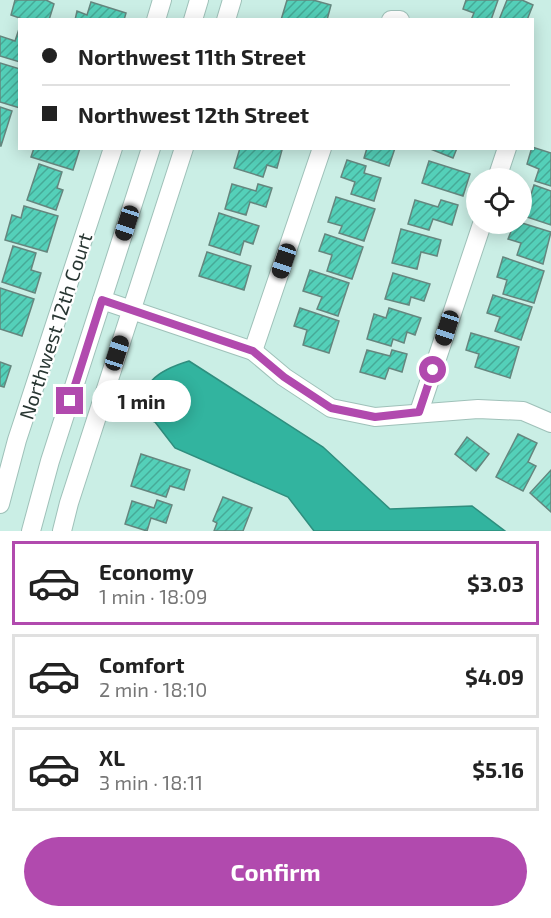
<!DOCTYPE html>
<meta charset="utf-8">
<style>
body{margin:0;font-family:"Exo 2",sans-serif;background:#f2f2f2;color:#222;height:100vh;display:flex;flex-direction:column;font-size:22px;white-space:nowrap}
*{box-sizing:border-box;margin:0}
p{font-size:20px;color:#767676}
.icon{flex:none;width:33px;height:33px;fill:none;stroke:currentColor;stroke-width:2;stroke-linecap:round;stroke-linejoin:round}
.map{position:relative;height:531px;overflow:hidden}
.details{display:flex;flex-direction:column;background:#fff;flex:1}
.details>*{flex:none}
.hud{position:absolute;left:18px;top:18px;width:516px;height:132px;border-radius:0px;box-shadow:0 3px 15px #0003;display:grid;align-content:center;height:132px;padding:0 24px;background:#fff}
.tools{position:absolute;left:466px;top:168px;display:grid;gap:12px}
.tools a{display:grid;place-items:center;width:66px;height:66px;border-radius:50%;background:#fff;box-shadow:0 3px 15px #0003;font-size:30px}
.end{position:absolute;width:27px;height:27px;margin:-14px;border:8px solid #b14aae;background:#fff;box-shadow:0 0 0 3px #fff}
.from{border-radius:50%}
.bubble{position:absolute;height:42px;border-radius:21px;background:#fff;box-shadow:0 3px 15px #0003;font-size:20px;font-weight:700;line-height:42px;text-align:center}
.car{position:absolute;width:18px;height:36px;margin:-18px -9px;border-radius:8px;box-shadow:0 0 4px 2px #0007;background:linear-gradient(#222 24%,#8ab4d8 0 40%,#222 0 76%,#8ab4d8 0 86%,#222 0)}
.hud b{display:flex;align-items:center;gap:21px;height:57px;font-size:22px}
.hud b+b{border-top:2px solid #e0e0e0}
.hud i{width:15px;height:15px;background:#222}
ul{padding:10px 0 0;list-style:none}
li{display:flex;align-items:center;gap:18px;height:84px;margin:0 12px 9px;padding:0 12px;border:3px solid #e0e0e0;border-radius:0px}
li div{flex:1}
li b{display:block;font-size:22px}
li em{font-style:normal;font-weight:700}
li.on{border-color:#b14aae}
li>.icon{width:54px;height:54px;stroke-width:1.5}
.cta{display:flex;gap:12px;margin-top:auto;padding:12px 24px}
.cta a{flex:1;height:69px;border-radius:36px;background:#b14aae;color:#fff;font-size:24px;font-weight:700;line-height:69px;text-align:center}
.map>svg:first-child{display:block}
.water{fill:#32b49f;stroke:#2f8e7e;stroke-width:1.5}
.building{fill:url(#building-hatch);stroke:#65867e;stroke-width:1.5}
.lines{fill:none;stroke-linecap:round;stroke-linejoin:round}
.minor-casing{stroke:#9fc1b9;stroke-width:20}
.minor{stroke:#fff;stroke-width:18}
.route{stroke:#b14aae;stroke-width:8}
.labels{text-anchor:middle;dominant-baseline:central;stroke-width:4.5;stroke-linejoin:round;paint-order:stroke}
.street-label{font-size:20px;fill:#283632;stroke:#fff}
</style>
<div class="map">
<svg width="551" height="531" viewBox="0 0 551 531">
<defs>
<pattern id="building-hatch" width="6" height="6" patternUnits="userSpaceOnUse" patternTransform="scale(1.5)"><rect width="6" height="6" fill="#54d0b9"/><path d="M-1 1l2-2M0 6l6-6M5 7l2-2" fill="none" stroke="#46aa97"/></pattern>
</defs>
<rect width="100%" height="100%" fill="#caeee5"/>
<!-- water -->
<path class="water" d="M189,361L323,447L390,509L472,506L505,531H314L288,497L175,448L155,422L146,419C135,384 159,370 189,361Z"/>
<!-- building -->
<g class="building">
<path d="M15,0H46L54,4L49,20H25L11,15Z"/>
<path d="M287,0H313L331,5L327,20H281Z"/>
<path d="M466,0H498L491,20H471L474,13L463,9Z"/>
<path d="M507,0H522L533,5L527,20H499Z"/>
<path d="M91,2L126,13L124,20H75L77,11L87,15Z"/>
<path d="M20,26V62L0,56V36L15,41Z"/>
<path d="M0,63L20,69V108L0,102Z"/>
<path d="M0,107L12,111L1,146H0Z"/>
<path d="M532,147L551,153V186L535,181L539,169L527,164Z"/>
<path d="M34,148H80L73,170L31,157Z"/>
<path d="M240,148H278L282,150L277,168L267,165L263,177L234,168Z"/>
<path d="M367,148H395L389,166L364,158Z"/>
<path d="M428,148H457L453,158Z"/>
<path d="M347,160L366,166L364,173L381,178L374,201L351,194L355,182L341,177Z"/>
<path d="M429,161L470,174L463,196L422,183Z"/>
<path d="M39,164L62,172L57,188L63,190L56,210L27,200Z"/>
<path d="M232,184L256,191L258,184L272,188L266,207L250,202L246,215L225,209Z"/>
<path d="M534,185L551,191V225L524,216Z"/>
<path d="M336,197L375,209L364,241L339,233L342,226L328,222Z"/>
<path d="M415,200L438,207L441,200L458,205L452,225L433,219L429,230L408,224Z"/>
<path d="M24,206L58,216L47,252L5,240L12,215L21,218Z"/>
<path d="M219,213L259,226L253,244L244,241L240,255L209,245Z"/>
<path d="M522,223L551,232L543,264L517,255L521,243L508,239L514,224Z"/>
<path d="M401,229L441,240L437,256L421,252L417,269L392,263Z"/>
<path d="M325,234L363,247L352,279L327,271L332,255L319,251Z"/>
<path d="M13,246L36,253L31,270L41,273L35,293L2,282Z"/>
<path d="M207,252L251,266L244,290L199,276Z"/>
<path d="M503,257L544,271L534,303L503,294L507,280L497,277Z"/>
<path d="M310,270L349,283L338,316L317,309L322,297L303,291Z"/>
<path d="M393,273L430,284L424,301L411,297L409,305L385,299Z"/>
<path d="M0,288L34,299L22,336L0,329Z"/>
<path d="M493,295L532,307L521,340L495,331L500,317L487,313Z"/>
<path d="M300,308L339,321L329,353L303,345L307,330L294,326Z"/>
<path d="M389,308L421,318L415,335L407,332L404,343L393,339L391,346L367,339L374,314L386,318Z"/>
<path d="M471,333L519,347L510,378L475,367L479,354L466,350Z"/>
<path d="M367,350L390,356L392,350L407,354L402,372L389,368L385,379L360,372Z"/>
<path d="M0,362L11,366L4,387L0,386Z"/>
<path d="M518,434L537,443L528,462L536,466L523,491L496,477Z"/>
<path d="M467,437L489,454L476,471L455,454Z"/>
<path d="M141,454L190,470L184,490L170,486L166,497L131,486Z"/>
<path d="M551,470V512L530,493Z"/>
<path d="M223,497L252,508L243,531H214L217,523L213,521Z"/>
<path d="M157,500L172,505L166,523L151,518L147,531L125,524L132,501L154,508Z"/>
</g>
<g class="lines">
<defs>
<g id="minor">
<path d="M156,20L162,0"/>
<path d="M193,20L199,0"/>
<path d="M226,20L232,0"/>
<path d="M391,20H400"/>
<path d="M497,178L507,148"/>
<path d="M102,300L253,351L284,377L331,408L375,417L478,409L523,411L551,423"/>
<path d="M253,351L322,148"/>
<path d="M419,412L482,224"/>
<path d="M0,504L17,440L113,148"/>
<path d="M31,531L50,461L151,148"/>
<path d="M62,531L69,503L184,148"/>
</g>
</defs>
<!-- minor casing -->
<use href="#minor" class="minor-casing"/>
<!-- minor -->
<use href="#minor" class="minor"/>
</g>
<g class="lines">
<!-- route -->
<path class="route" d="M70,401L102,300L253,351L284,377L331,408L375,417L419,412L433,370"/>
</g>
<g class="labels">
<!-- street labels -->
<g class="street-label">
<text transform="translate(55 326) rotate(-72)">Northwest 12th Court</text>
</g>
</g>
</svg>
<div class="tools">
<a><svg class="icon" aria-label="locate" viewBox="0 0 24 24"><circle cx="12" cy="12" r="6"/><path d="M12 2v4M12 18v4M2 12h4M18 12h4"/></svg></a>
</div>
<i class="end from" style="left:433px;top:370px"></i>
<i class="end" style="left:70px;top:401px"></i>
<div class="bubble" style="left:92px;top:380px;width:99px">1 min</div>
<i class="car" style="left:127px;top:223px;rotate:198deg"></i>
<i class="car" style="left:284px;top:261px;rotate:199deg"></i>
<i class="car" style="left:447px;top:328px;rotate:198deg"></i>
<i class="car" style="left:117px;top:353px;rotate:18deg"></i>
<div class="hud">
<b><i class="from"></i>Northwest 11th Street</b>
<b><i></i>Northwest 12th Street</b>
</div>
</div>
<section class="details">
<ul>
<li class="on"><svg class="icon" aria-label="car" viewBox="0 0 24 24"><path d="M5 17H2v-5l4-1 3-4h7l3 4 3 1v5h-3M9 17h6M6 11h13"/><circle cx="7" cy="17" r="2"/><circle cx="17" cy="17" r="2"/></svg><div><b>Economy</b><p>1 min · 18:09</p></div><em>$3.03</em></li>
<li><svg class="icon" aria-label="car" viewBox="0 0 24 24"><path d="M5 17H2v-5l4-1 3-4h7l3 4 3 1v5h-3M9 17h6M6 11h13"/><circle cx="7" cy="17" r="2"/><circle cx="17" cy="17" r="2"/></svg><div><b>Comfort</b><p>2 min · 18:10</p></div><em>$4.09</em></li>
<li><svg class="icon" aria-label="car" viewBox="0 0 24 24"><path d="M5 17H2v-5l4-1 3-4h7l3 4 3 1v5h-3M9 17h6M6 11h13"/><circle cx="7" cy="17" r="2"/><circle cx="17" cy="17" r="2"/></svg><div><b>XL</b><p>3 min · 18:11</p></div><em>$5.16</em></li>
</ul>
<div class="cta"><a>Confirm</a></div>
</section>
